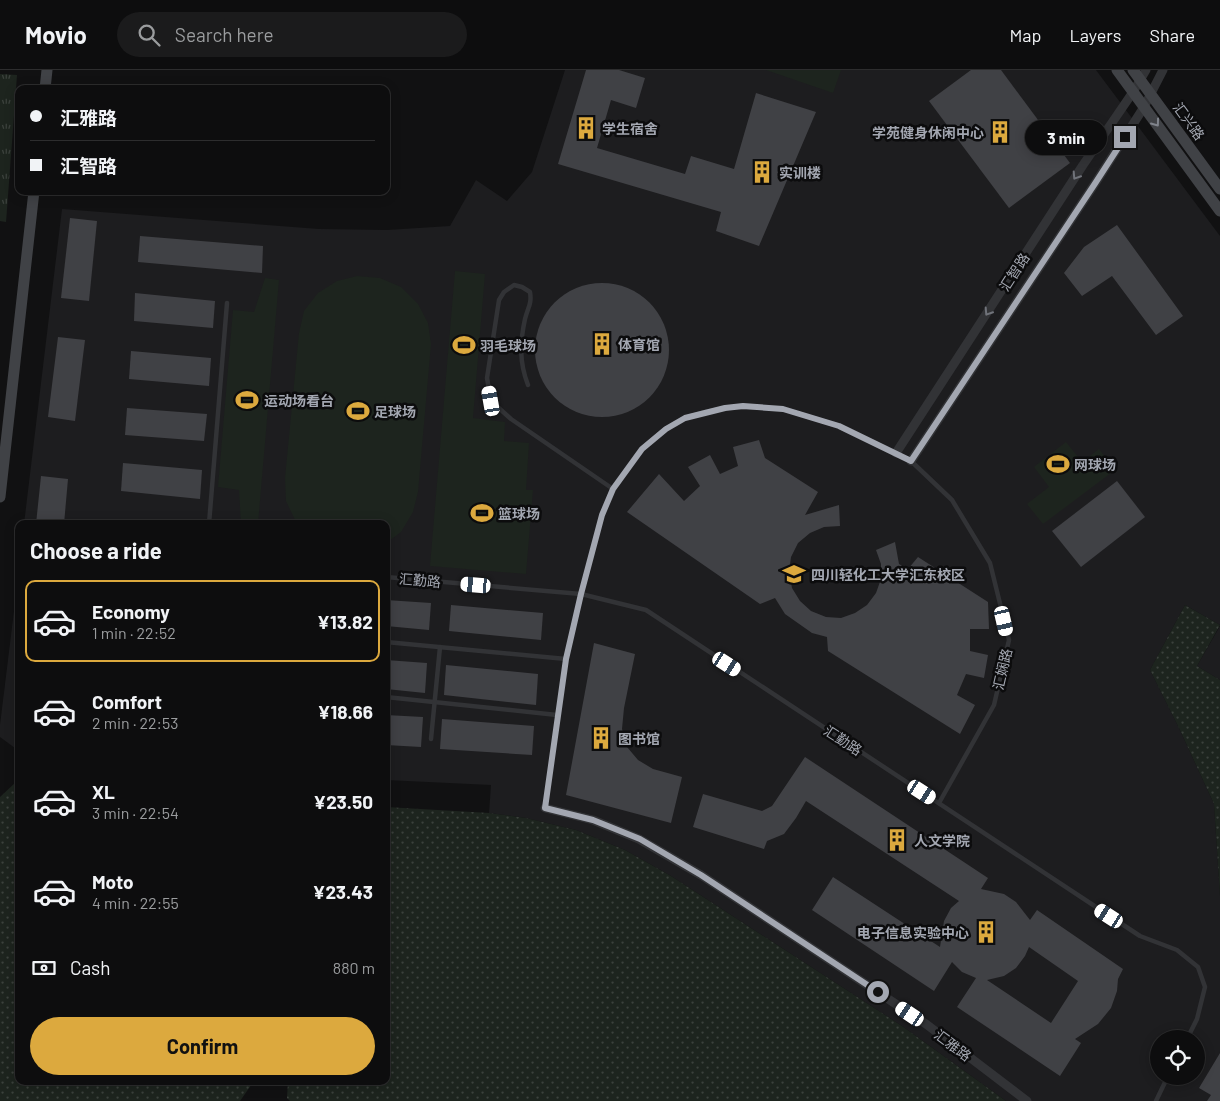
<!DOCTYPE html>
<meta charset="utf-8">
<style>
body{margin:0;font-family:Barlow,"Noto Sans SC",sans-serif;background:#1b1b1c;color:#f1f3f6;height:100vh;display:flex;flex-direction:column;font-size:19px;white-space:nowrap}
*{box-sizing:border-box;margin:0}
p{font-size:16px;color:#9a9c9e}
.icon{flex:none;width:28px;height:28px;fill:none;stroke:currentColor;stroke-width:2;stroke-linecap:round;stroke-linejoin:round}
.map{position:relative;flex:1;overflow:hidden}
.panel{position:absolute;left:15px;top:450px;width:375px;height:565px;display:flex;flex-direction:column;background:#0d0d0e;border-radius:10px;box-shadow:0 2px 12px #0003,0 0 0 1px #2d2d2e}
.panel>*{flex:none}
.guide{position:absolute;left:15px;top:15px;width:375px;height:110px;border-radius:10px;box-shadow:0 2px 12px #0003,0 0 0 1px #2d2d2e;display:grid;align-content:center;height:110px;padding:0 15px;background:#0d0d0e}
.tools{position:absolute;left:1150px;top:960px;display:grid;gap:10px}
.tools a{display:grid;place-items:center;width:55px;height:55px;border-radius:50%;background:#0d0d0e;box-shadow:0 2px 12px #0003,0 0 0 1px #2d2d2e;font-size:25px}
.end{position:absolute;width:22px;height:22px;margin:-11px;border:6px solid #a3a7b1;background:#111;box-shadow:0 0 0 2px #111}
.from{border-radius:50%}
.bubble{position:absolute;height:35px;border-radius:18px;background:#0d0d0e;box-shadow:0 2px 12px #0003,0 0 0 1px #2d2d2e;font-size:16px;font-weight:700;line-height:35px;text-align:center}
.car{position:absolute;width:15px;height:30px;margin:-15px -8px;border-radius:6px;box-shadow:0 0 4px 1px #0007;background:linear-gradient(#fff 24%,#345 0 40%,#fff 0 76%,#345 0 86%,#fff 0)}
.guide b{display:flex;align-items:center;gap:18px;height:48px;font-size:19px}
.guide b+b{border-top:1px solid #2d2d2e}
.guide i{width:12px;height:12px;background:#f1f3f6}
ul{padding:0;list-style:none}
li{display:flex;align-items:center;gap:15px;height:82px;margin:0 10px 8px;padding:0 5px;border:2px solid transparent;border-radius:10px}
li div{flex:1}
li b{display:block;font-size:19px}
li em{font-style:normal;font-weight:700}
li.current{border-color:#dca93e}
li>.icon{width:45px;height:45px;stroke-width:1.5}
h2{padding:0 15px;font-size:22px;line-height:60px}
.pay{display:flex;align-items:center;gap:12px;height:55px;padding:0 15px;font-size:19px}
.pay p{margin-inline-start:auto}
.action{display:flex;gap:10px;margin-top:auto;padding:10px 15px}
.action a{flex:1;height:58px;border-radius:30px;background:#dca93e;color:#111;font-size:20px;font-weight:700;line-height:58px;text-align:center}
header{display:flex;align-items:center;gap:30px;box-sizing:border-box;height:70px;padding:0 25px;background:#0d0d0e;border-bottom:1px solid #2d2d2e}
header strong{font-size:24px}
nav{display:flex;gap:28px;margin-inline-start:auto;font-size:18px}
.search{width:350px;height:45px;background:#1b1b1c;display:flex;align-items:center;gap:12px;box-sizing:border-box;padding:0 18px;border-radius:28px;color:#9a9c9e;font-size:19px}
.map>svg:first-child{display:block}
.built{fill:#1d1d1f;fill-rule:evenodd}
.grass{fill:url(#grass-dots)}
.park{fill:url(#park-tufts)}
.pitch{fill:#1d241e}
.building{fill:#404145;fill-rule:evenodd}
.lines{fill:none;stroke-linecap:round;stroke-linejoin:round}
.service{stroke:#323336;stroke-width:4.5}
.minor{stroke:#323336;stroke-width:9}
.secondary{stroke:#404246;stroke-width:11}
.oneway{stroke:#80848c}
.oneway2{stroke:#70737a}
.route{stroke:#a3a7b1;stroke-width:6}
.labels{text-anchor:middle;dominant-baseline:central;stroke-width:5;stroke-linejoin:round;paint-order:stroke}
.street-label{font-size:14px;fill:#a3a7b1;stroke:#0c0c0d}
.poi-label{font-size:14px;font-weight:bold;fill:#a3a7b1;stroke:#0c0c0d;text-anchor:start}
</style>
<header>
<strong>Movio</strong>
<div class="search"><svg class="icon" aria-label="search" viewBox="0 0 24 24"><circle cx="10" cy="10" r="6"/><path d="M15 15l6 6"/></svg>Search here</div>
<nav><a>Map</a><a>Layers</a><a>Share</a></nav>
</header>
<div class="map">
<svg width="1220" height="1031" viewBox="0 0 1220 1031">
<defs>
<pattern id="grass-dots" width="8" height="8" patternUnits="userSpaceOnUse" patternTransform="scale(1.25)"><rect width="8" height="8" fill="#1d241e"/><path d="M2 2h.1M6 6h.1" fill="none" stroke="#3b413c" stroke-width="1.8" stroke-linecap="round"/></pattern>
<pattern id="park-tufts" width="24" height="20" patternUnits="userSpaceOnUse" patternTransform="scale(1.25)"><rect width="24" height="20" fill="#1d241e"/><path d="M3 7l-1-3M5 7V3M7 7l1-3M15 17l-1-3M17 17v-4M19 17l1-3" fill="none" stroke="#3b413c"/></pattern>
</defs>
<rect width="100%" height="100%" fill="#111112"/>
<!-- built -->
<g class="built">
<path d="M565,0H1096L1220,166V555L1185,535L1150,600L1179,658L1214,734L1220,826V1031H1006L902,956L671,806L625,780L576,760L526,748L489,743L491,715L386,710V454H24L62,139L319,159L387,160L450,156L476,110L507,131L532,102ZM1159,969H1196V1006H1159Z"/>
<path d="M19,500V681L0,667V655Z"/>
<path d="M1220,556V610L1197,596Z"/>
</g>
<!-- grass -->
<g class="grass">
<path d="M1185,535L1220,555L1197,596L1220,610V826L1214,734L1179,658L1150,600Z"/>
<path d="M15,713L19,714V1011H254L240,1031H0V727Z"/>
<path d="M386,737L489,743L526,748L576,760L625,780L671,806L902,956L1006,1031H290L287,1028L288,1011H386Z"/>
</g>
<!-- park -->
<path class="park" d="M0,4L17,5L6,152L0,151Z"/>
<!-- pitch -->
<g class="pitch">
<path d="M766,0H841L833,23Z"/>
<path d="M455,201L485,204L473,348L505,352L504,371L529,373L526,420H533L526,504L430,496Z"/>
<path d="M357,206L380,208L401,217L418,234L428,253L431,274L418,422L413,442L401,462L386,473V454H297L286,431L285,408L299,263L304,241L318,223L337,211Z"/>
<path d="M265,208L279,210L258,454H241L239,420L218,417L233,240L254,242Z"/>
<path d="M1066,372L1082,392L1099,379L1115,400L1043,454L1027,434L1049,417L1034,397Z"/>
</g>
<!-- building -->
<g class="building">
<path d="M586,0H619L645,8L636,38L611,30L597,78L685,104L691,86L734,99L756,23L816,42L759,176L716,161L721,142L558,94Z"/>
<path d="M971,0H1001L1070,93L1009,138L929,31Z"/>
<path d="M70,148L97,151L89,231L61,228Z"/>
<path d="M1117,155L1183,246L1156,265L1112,206L1082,226L1064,203L1084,177Z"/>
<path d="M140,166L263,176L262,203L138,192Z"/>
<circle cx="602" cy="280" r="67"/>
<path d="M135,223L215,231L213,258L134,251Z"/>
<path d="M58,267L85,270L75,351L48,347Z"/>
<path d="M131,281L211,288L209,316L129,309Z"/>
<path d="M127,338L207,344L204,371L125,365Z"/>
<path d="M759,370L765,388L818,422L805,445L839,435L840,456L824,457L810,463L798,473L791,487L789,502L792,518L800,531L811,541L826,547L841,548L855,543L867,535L876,523L881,509V494L876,480L895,472L899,494L908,499L918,487L988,532L989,559H970V581L988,585L984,608L966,604L957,625L975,635L960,664L828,581L827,567L812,563L785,544L775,528L760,534L627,442L659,404L684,431L700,416L688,397L710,385L720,404L738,396L733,377Z"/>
<path d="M123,393L202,400L200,429L121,421Z"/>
<path d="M41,406L68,409L64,454H36Z"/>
<path d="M1117,411L1145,447L1081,497L1052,461Z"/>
<path d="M386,530L431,533L429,560L386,556Z"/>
<path d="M451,535L543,543L541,570L449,561Z"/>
<path d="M594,573L635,584L624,638L622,659L627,677L638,690L653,699L682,707L671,753L566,725Z"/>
<path d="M386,590L427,593L425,623L386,619Z"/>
<path d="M446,595L538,604L536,635L444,625Z"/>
<path d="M386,645L423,647L421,677L386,675Z"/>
<path d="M442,649L534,656L532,685L440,679Z"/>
<path d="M805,687L988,808L981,819L1004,824L1016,832L1030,850L1037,840L1123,899L1118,909L1117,921L1111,938L1098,954L1075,969L1081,973L1060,1006L957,937L976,908L962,902L952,892L934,921L812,840L833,807L940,877L944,851L951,838L959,831L806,731L796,748L784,764L767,771L764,779L693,757L703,724L762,741L772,736ZM1029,877L1078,911L1051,953L987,910L1004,906L1016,898L1025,886Z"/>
<path d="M1220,983V1031H1207L1211,1025L1199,1018Z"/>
</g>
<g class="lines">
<!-- service -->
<g class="service">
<path d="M528,315C519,292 520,272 525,249C528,237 532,234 530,222L522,217L514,215L504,222L499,230L487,308L491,331L511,349L613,419"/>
<path d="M209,454L227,233"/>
<path d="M386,507L581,524L646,540L1140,866L1177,880L1198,897L1205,917L1197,949L1187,969"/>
<path d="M386,572L566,589"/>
<path d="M386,627L557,645"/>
<path d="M431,669L440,577"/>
<path d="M545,738L566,589L581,524L602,445L613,419L642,379L665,359L685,348L705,342L725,338L743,337L783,339L839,356L911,391L952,430L990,493L1009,570L994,635L939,733"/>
<path d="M1156,1031L1168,1006"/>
</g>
<!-- minor -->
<g class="minor">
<path d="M896,383L1083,95L1133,22L1146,0"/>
<path d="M911,391L1096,112L1144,37L1163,0"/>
<path d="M545,738L593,750L639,769L701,805L926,954L1027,1031"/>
</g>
<!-- secondary -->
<g class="secondary">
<path d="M1117,0L1220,141"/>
<path d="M1133,0L1220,119"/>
<path d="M45,19L47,0"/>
<path d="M0,427L34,121"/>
</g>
</g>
<!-- one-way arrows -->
<defs><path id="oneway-chevron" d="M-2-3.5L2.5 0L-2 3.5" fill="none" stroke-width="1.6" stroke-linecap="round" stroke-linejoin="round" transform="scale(1.25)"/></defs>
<use class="oneway" href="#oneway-chevron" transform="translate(1156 53) rotate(54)"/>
<g class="oneway2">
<use href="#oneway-chevron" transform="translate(1076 106) rotate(123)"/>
<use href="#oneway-chevron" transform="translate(988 242) rotate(123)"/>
</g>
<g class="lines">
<!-- route -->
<path class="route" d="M878,922L701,805L640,769L593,750L545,738L566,589L581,524L602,445L613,419L642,379L666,359L685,348L725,338L743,336L783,339L839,356L911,391L1096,112L1125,67"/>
</g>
<!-- icons -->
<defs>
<symbol id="building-bare" viewBox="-9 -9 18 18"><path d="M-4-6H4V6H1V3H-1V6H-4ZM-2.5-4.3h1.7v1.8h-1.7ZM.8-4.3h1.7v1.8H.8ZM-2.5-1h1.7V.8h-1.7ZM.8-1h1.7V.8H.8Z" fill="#dca93e" stroke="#0c0c0d" stroke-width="2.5" paint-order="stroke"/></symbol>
<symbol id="stadium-bare" viewBox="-9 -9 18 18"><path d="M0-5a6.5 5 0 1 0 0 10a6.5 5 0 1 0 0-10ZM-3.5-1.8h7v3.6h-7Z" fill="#dca93e" stroke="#0c0c0d" stroke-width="2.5" paint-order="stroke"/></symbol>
<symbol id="university-bare" viewBox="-9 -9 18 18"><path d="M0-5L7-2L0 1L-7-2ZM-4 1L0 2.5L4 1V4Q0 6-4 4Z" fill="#dca93e" stroke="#0c0c0d" stroke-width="2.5" paint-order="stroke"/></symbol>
</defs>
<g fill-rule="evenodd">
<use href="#building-bare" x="570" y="42" width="32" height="32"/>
<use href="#building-bare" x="984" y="46" width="32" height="32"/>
<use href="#building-bare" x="746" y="86" width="32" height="32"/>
<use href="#building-bare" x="586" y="258" width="32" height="32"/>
<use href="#stadium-bare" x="448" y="259" width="32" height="32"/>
<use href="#stadium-bare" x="231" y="314" width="32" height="32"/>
<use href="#stadium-bare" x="342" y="325" width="32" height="32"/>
<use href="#stadium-bare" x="1042" y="378" width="32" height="32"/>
<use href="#stadium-bare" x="466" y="427" width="32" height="32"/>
<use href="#university-bare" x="778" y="488" width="32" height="32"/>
<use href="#building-bare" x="585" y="652" width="32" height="32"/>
<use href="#building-bare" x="881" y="754" width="32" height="32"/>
<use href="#building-bare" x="970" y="846" width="32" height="32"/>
</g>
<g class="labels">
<!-- street labels -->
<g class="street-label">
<text transform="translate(1189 51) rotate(54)">汇兴路</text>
<text transform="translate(1014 202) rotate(-57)">汇智路</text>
<text transform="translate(420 510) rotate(5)">汇勤路</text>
<text transform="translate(1002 599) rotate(-77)">汇娴路</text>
<text transform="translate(843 670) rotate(33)">汇勤路</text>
<text transform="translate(953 975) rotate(37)">汇雅路</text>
</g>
<!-- poi labels -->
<g class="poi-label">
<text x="602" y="58">学生宿舍</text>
<text x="984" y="62" text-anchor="end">学苑健身休闲中心</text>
<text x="779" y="102">实训楼</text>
<text x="618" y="274">体育馆</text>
<text x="480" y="275">羽毛球场</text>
<text x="264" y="330">运动场看台</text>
<text x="374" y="341">足球场</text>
<text x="1074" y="394">网球场</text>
<text x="498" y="443">篮球场</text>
<text x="811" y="504">四川轻化工大学汇东校区</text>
<text x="618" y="668">图书馆</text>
<text x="914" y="770">人文学院</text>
<text x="969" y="862" text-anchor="end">电子信息实验中心</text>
</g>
</g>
</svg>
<div class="tools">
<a><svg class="icon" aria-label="locate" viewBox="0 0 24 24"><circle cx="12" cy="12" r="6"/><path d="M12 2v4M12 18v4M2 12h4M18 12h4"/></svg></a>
</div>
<i class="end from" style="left:878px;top:922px"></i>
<i class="end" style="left:1125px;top:67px"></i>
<div class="bubble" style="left:1025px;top:50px;width:82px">3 min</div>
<i class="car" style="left:491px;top:331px;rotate:350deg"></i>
<i class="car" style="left:476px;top:515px;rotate:275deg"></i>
<i class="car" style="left:1004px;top:551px;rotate:167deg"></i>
<i class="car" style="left:727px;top:594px;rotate:123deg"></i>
<i class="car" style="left:922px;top:722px;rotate:123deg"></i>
<i class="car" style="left:1109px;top:846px;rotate:303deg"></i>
<i class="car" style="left:910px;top:944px;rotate:304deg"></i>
<div class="guide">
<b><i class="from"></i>汇雅路</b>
<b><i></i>汇智路</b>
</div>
<section class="panel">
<h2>Choose a ride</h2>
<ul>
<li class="current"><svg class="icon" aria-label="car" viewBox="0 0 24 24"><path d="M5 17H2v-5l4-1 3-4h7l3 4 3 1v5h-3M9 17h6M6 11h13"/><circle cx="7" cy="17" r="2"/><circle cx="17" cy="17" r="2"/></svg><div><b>Economy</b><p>1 min · 22:52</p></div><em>¥13.82</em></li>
<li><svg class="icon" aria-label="car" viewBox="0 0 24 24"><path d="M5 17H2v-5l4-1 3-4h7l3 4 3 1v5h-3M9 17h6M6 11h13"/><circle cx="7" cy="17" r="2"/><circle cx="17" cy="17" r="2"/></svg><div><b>Comfort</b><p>2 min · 22:53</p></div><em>¥18.66</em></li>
<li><svg class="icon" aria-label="car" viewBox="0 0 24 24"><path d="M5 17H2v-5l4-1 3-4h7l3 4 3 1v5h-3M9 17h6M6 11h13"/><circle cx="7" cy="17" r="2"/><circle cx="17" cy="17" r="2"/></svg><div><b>XL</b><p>3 min · 22:54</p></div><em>¥23.50</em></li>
<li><svg class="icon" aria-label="car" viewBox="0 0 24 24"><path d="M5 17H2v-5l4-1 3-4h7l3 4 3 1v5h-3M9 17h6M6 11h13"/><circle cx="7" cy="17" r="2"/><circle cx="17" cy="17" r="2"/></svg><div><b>Moto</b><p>4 min · 22:55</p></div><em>¥23.43</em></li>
</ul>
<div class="pay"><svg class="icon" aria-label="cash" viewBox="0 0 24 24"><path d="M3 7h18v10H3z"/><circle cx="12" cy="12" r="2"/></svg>Cash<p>880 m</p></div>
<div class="action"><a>Confirm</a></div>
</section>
</div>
